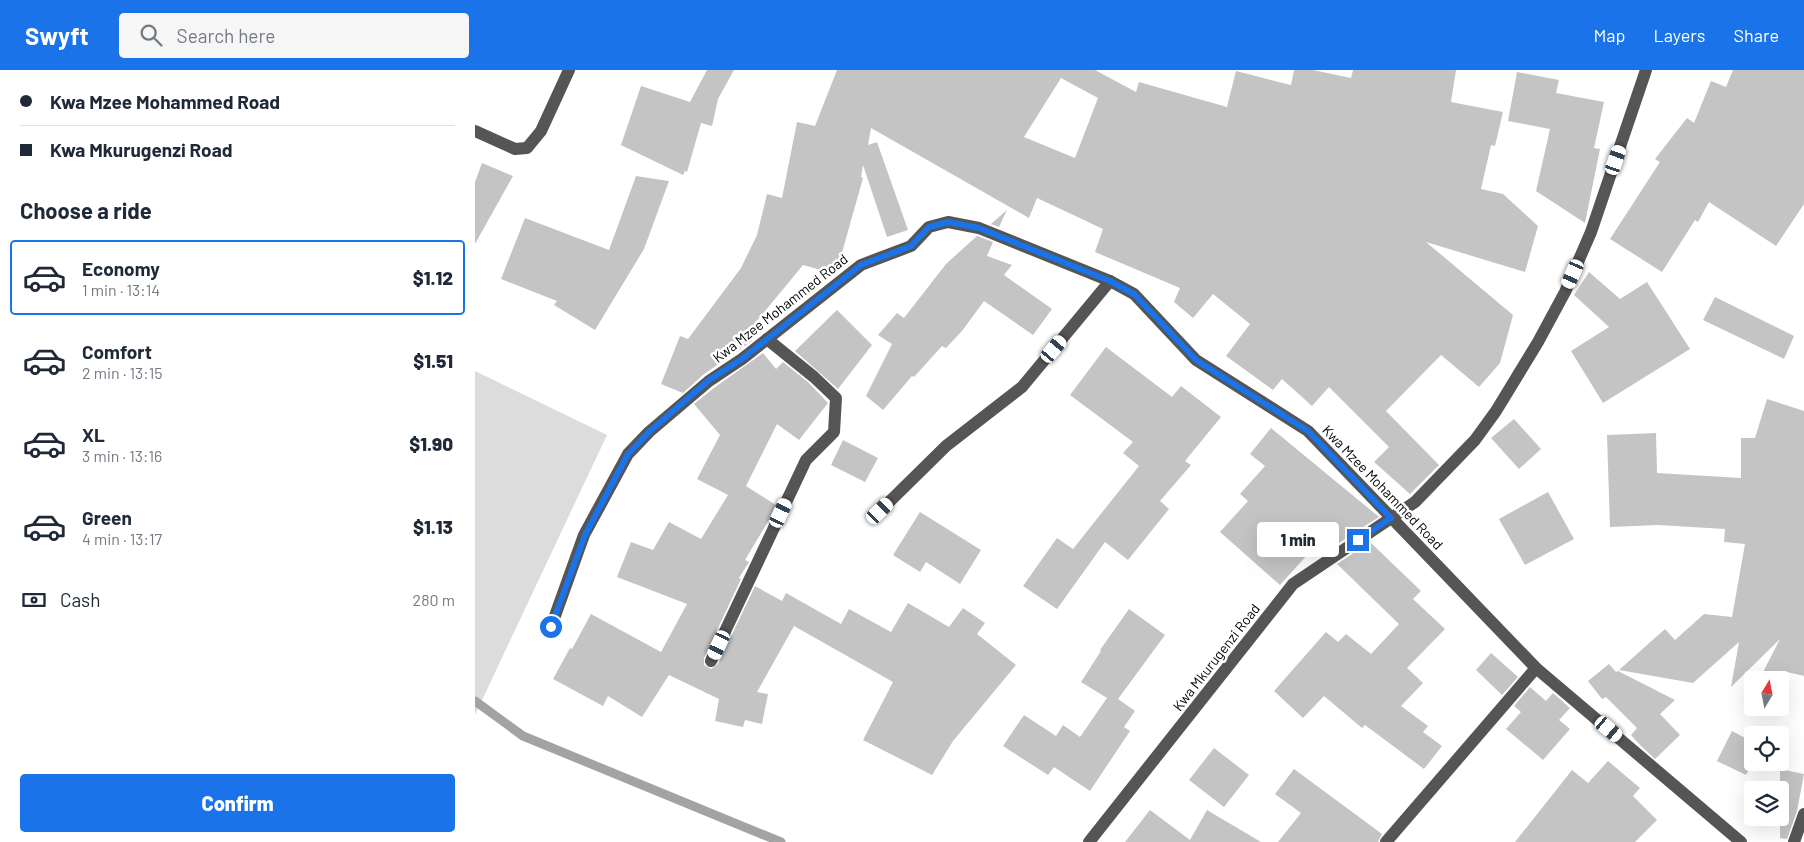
<!DOCTYPE html>
<meta charset="utf-8">
<style>
body{margin:0;font-family:Barlow,sans-serif;background:#f6f6f7;color:#1f2937;height:100vh;display:flex;flex-direction:column;font-size:19px;white-space:nowrap}
*{box-sizing:border-box;margin:0}
p{font-size:16px;color:#747a83}
.icon{flex:none;width:28px;height:28px;fill:none;stroke:currentColor;stroke-width:2;stroke-linecap:round;stroke-linejoin:round}
.map{position:relative;flex:1;overflow:hidden}
.details{display:flex;flex-direction:column;background:#fff;width:475px}
.details>*{flex:none}
.hud{display:grid;align-content:center;height:110px;padding:0 20px;background:#fff}
.needle{width:32px;rotate:10deg}
.controls{position:absolute;left:1269px;top:601px;display:grid;gap:10px}
.controls a{display:grid;place-items:center;width:45px;height:45px;border-radius:5px;background:#fff;box-shadow:0 5px 20px #0002;font-size:25px}
.end{position:absolute;width:22px;height:22px;margin:-11px;border:6px solid #1a73e8;background:#fff;box-shadow:0 0 0 2px #fff}
.from{border-radius:50%}
.bubble{position:absolute;height:35px;border-radius:5px;background:#fff;box-shadow:0 5px 20px #0002;font-size:16px;font-weight:800;line-height:35px;text-align:center}
.car{position:absolute;width:15px;height:30px;margin:-15px -8px;border-radius:6px;box-shadow:0 0 4px 1px #0007;background:linear-gradient(#fff 24%,#345 0 40%,#fff 0 76%,#345 0 86%,#fff 0)}
.hud b{display:flex;align-items:center;gap:18px;height:48px;font-size:19px}
.hud b+b{border-top:1px solid #e0e1e3}
.hud i{width:12px;height:12px;background:#1f2937}
ul{padding:0;list-style:none}
li{display:flex;align-items:center;gap:15px;height:75px;margin:0 10px 8px;padding:0 10px;border:2px solid transparent;border-radius:5px}
li div{flex:1}
li b{display:block;font-size:19px}
li em{font-style:normal;font-weight:800}
li.active{border-color:#1a73e8}
li>.icon{width:45px;height:45px;stroke-width:1.5}
h2{padding:0 20px;font-size:22px;line-height:60px}
.pay{display:flex;align-items:center;gap:12px;height:55px;padding:0 20px;font-size:19px}
.pay p{margin-inline-start:auto}
.primary-button{display:flex;gap:10px;margin-top:auto;padding:10px 20px}
.primary-button a{flex:1;height:58px;border-radius:5px;background:#1a73e8;color:#fff;font-size:20px;font-weight:800;line-height:58px;text-align:center}
header{display:flex;align-items:center;gap:30px;box-sizing:border-box;height:70px;padding:0 25px;background:#1a73e8;color:#fff}
header strong{font-size:24px}
nav{display:flex;gap:28px;margin-inline-start:auto;font-size:18px}
.search{width:350px;height:45px;background:#f6f6f7;display:flex;align-items:center;gap:12px;box-sizing:border-box;padding:0 18px;border-radius:5px;color:#747a83;font-size:19px}
main{display:flex;flex:1;min-height:0}
.map>svg:first-child{display:block}
.green{fill:#dcdcdc}
.lines{fill:none;stroke-linecap:round;stroke-linejoin:round}
.stream{stroke:#a3a3a3;stroke-width:9}
.building{fill:#c4c4c4;fill-rule:evenodd}
.minor{stroke:#555;stroke-width:12}
.route{stroke:#1a73e8;stroke-width:6}
.labels{text-anchor:middle;dominant-baseline:central;stroke-width:5;stroke-linejoin:round;paint-order:stroke}
.street-label{font-size:14px;fill:#000;stroke:#fff}
</style>
<header>
<strong>Swyft</strong>
<div class="search"><svg class="icon" aria-label="search" viewBox="0 0 24 24"><circle cx="10" cy="10" r="6"/><path d="M15 15l6 6"/></svg>Search here</div>
<nav><a>Map</a><a>Layers</a><a>Share</a></nav>
</header>
<main>
<section class="details">
<div class="hud">
<b><i class="from"></i>Kwa Mzee Mohammed Road</b>
<b><i></i>Kwa Mkurugenzi Road</b>
</div>
<h2>Choose a ride</h2>
<ul>
<li class="active"><svg class="icon" aria-label="car" viewBox="0 0 24 24"><path d="M5 17H2v-5l4-1 3-4h7l3 4 3 1v5h-3M9 17h6M6 11h13"/><circle cx="7" cy="17" r="2"/><circle cx="17" cy="17" r="2"/></svg><div><b>Economy</b><p>1 min · 13:14</p></div><em>$1.12</em></li>
<li><svg class="icon" aria-label="car" viewBox="0 0 24 24"><path d="M5 17H2v-5l4-1 3-4h7l3 4 3 1v5h-3M9 17h6M6 11h13"/><circle cx="7" cy="17" r="2"/><circle cx="17" cy="17" r="2"/></svg><div><b>Comfort</b><p>2 min · 13:15</p></div><em>$1.51</em></li>
<li><svg class="icon" aria-label="car" viewBox="0 0 24 24"><path d="M5 17H2v-5l4-1 3-4h7l3 4 3 1v5h-3M9 17h6M6 11h13"/><circle cx="7" cy="17" r="2"/><circle cx="17" cy="17" r="2"/></svg><div><b>XL</b><p>3 min · 13:16</p></div><em>$1.90</em></li>
<li><svg class="icon" aria-label="car" viewBox="0 0 24 24"><path d="M5 17H2v-5l4-1 3-4h7l3 4 3 1v5h-3M9 17h6M6 11h13"/><circle cx="7" cy="17" r="2"/><circle cx="17" cy="17" r="2"/></svg><div><b>Green</b><p>4 min · 13:17</p></div><em>$1.13</em></li>
</ul>
<div class="pay"><svg class="icon" aria-label="cash" viewBox="0 0 24 24"><path d="M3 7h18v10H3z"/><circle cx="12" cy="12" r="2"/></svg>Cash<p>280 m</p></div>
<div class="primary-button"><a>Confirm</a></div>
</section>
<div class="map">
<svg width="1329" height="772" viewBox="0 0 1329 772">
<rect width="100%" height="100%" fill="#fff"/>
<!-- green -->
<path class="green" d="M0,301L132,365L0,645Z"/>
<g class="lines">
<!-- stream -->
<path class="stream" d="M0,631L48,666L306,772"/>
</g>
<!-- building -->
<g class="building">
<path d="M232,0H259L243,29L237,56L226,53L212,102L210,101L208,105L146,75L166,16L215,32Z"/>
<path d="M362,0H620L661,22L664,12L752,37L761,1L816,15L819,0H838L876,8L878,0H981L976,32L1028,42L1020,76L1016,75L1006,119L1028,124L1063,156L1050,202L951,172L1038,245L1025,293L1004,317L966,285L911,341L964,395L935,424L899,392L914,377L854,317L837,336L807,309L798,320L751,286L775,254L738,224L718,248L699,232L705,218L620,182L628,159L562,128L554,148L396,58L393,75L402,72L433,160L412,167L388,95L386,107L388,108L361,204L328,195L271,264L277,271L229,304L208,323L186,314L205,266L213,269L266,198L282,165L292,124L307,128L322,52L340,56ZM586,8L623,28L600,88L549,67Z"/>
<path d="M1258,0H1329V134L1301,176L1234,132L1223,152L1220,150L1187,202L1135,169L1185,92L1180,89L1212,48L1219,53L1236,11L1251,17Z"/>
<path d="M1042,2L1084,10L1081,23L1129,32L1119,78L1125,79L1110,153L1061,121L1075,59L1033,51Z"/>
<path d="M7,93L38,106L0,174V112Z"/>
<path d="M161,106L194,111L169,179L120,260L79,235L82,231L26,209L50,148L134,180Z"/>
<path d="M532,140L524,157L516,154Z"/>
<path d="M502,166L518,172L512,186L537,195L529,205L577,239L558,265L509,231L487,261L471,278L467,276L439,307L437,306L408,340L391,326L417,274L403,265L422,243L429,248L471,194Z"/>
<path d="M1114,202L1145,229L1172,212L1215,279L1128,333L1096,281L1134,257L1099,225Z"/>
<path d="M1240,227L1319,266L1309,289L1228,250Z"/>
<path d="M362,240L397,275L363,319L320,281Z"/>
<path d="M631,277L697,327L706,316L746,347L710,391L716,395L685,431L694,439L653,490L630,472L582,539L548,516L582,468L598,479L664,396L648,383L658,372L595,325Z"/>
<path d="M288,283L301,299L308,292L334,313L353,333L324,370L302,354L271,416L301,435L291,455L270,490L274,492L264,508L266,509L229,588V595L236,599L243,594L280,516L307,531L311,523L366,554L374,539L416,562L433,533L474,557L488,538L510,553L502,564L541,595L478,671L457,705L388,670L418,612L319,556L282,622L293,624L287,654L270,650L268,657L240,651L244,629L194,605L167,647L133,626L128,636L78,609L95,578L97,579L116,544L186,582L212,534L142,507L156,472L178,480L194,452L226,469L253,425L222,409L245,365L219,334L239,318Z"/>
<path d="M1292,329L1329,341V606L1308,601L1305,616V610H1284L1305,569L1256,617L1264,572L1218,613L1144,600L1190,559L1200,570L1229,544L1257,547L1270,474L1249,472L1250,459L1183,455L1135,457L1132,365L1181,363L1182,403L1266,408V368H1280Z"/>
<path d="M1039,349L1066,379L1044,399L1016,368Z"/>
<path d="M796,358L904,447L850,482L842,474L805,515L745,462L773,431L765,424L790,396L775,384Z"/>
<path d="M368,370L403,388L390,412L356,395Z"/>
<path d="M1073,422L1099,469L1050,495L1024,449Z"/>
<path d="M445,442L506,480L485,514L451,492L445,502L418,485Z"/>
<path d="M895,472L946,521L938,529L970,559L932,598L948,613L926,636L953,656L948,662L967,676L949,699L890,655L887,658L849,626L828,648L799,621L851,562L863,572L871,564L896,584L924,554L862,494Z"/>
<path d="M654,539L690,565L643,629L660,641L649,657L655,661L615,721L579,697L573,705L528,676L549,645L581,666L588,655L605,667L632,628L606,612L626,581L625,580Z"/>
<path d="M1016,583L1043,607L1027,625L1001,600Z"/>
<path d="M1134,594L1141,602L1143,601L1200,630L1185,644L1205,665L1180,689L1165,675L1156,665L1162,658L1131,627L1127,629L1113,611Z"/>
<path d="M1055,617L1071,631L1078,623L1095,638L1084,650L1095,659L1068,690L1031,659L1046,642L1039,636Z"/>
<path d="M1257,661L1278,672V692L1271,705L1242,691Z"/>
<path d="M739,678L774,705L749,737L714,710Z"/>
<path d="M1133,691L1165,718L1158,726L1182,750L1160,772H1040L1097,700L1113,713Z"/>
<path d="M819,699L907,764L903,772H803L826,743L800,724Z"/>
<path d="M1305,699L1329,704L1322,741L1312,769L1305,768Z"/>
<path d="M675,740L715,770L732,740L786,772H650Z"/>
</g>
<g class="lines">
<!-- minor -->
<g class="minor">
<path d="M0,61L40,79L52,78L66,61L94,0"/>
<path d="M405,441L471,376L547,317L635,211"/>
<path d="M76,557L109,465L153,384L174,362L234,311L267,289L386,195L436,176L454,157L473,152L504,158L635,211L659,224L721,290L833,361L1061,598L1266,772"/>
<path d="M236,591L331,390L359,362L361,328L339,307L292,269"/>
<path d="M614,772L818,514L940,432L1000,370L1021,341L1063,272L1090,222L1116,162L1171,0"/>
<path d="M911,772L1061,598"/>
<path d="M1319,772L1329,744"/>
</g>
</g>
<g class="lines">
<!-- route -->
<path class="route" d="M76,557L110,465L153,384L174,362L234,310L267,289L386,195L436,176L454,157L473,152L504,158L635,211L659,224L721,290L833,361L916,448L883,470"/>
</g>
<g class="labels">
<!-- street labels -->
<g class="street-label">
<text transform="translate(305 238) rotate(-38)">Kwa Mzee Mohammed Road</text>
<text transform="translate(908 417) rotate(46)">Kwa Mzee Mohammed Road</text>
<text transform="translate(741 587) rotate(-52)">Kwa Mkurugenzi Road</text>
</g>
</g>
</svg>
<div class="controls">
<a><svg class="needle" viewBox="-14 -14 28 28"><path d="M0-13l5 13h-10z" fill="#e53935"/><path d="M0 13l5-13h-10z" fill="#747a83"/></svg></a>
<a><svg class="icon" aria-label="locate" viewBox="0 0 24 24"><circle cx="12" cy="12" r="6"/><path d="M12 2v4M12 18v4M2 12h4M18 12h4"/></svg></a>
<a><svg class="icon" aria-label="layers" viewBox="0 0 24 24"><path d="M12 4l9 5-9 5-9-5zM3 14l9 5 9-5"/></svg></a>
</div>
<i class="end from" style="left:76px;top:557px"></i>
<i class="end" style="left:883px;top:470px"></i>
<div class="bubble" style="left:782px;top:452px;width:82px">1 min</div>
<i class="car" style="left:1141px;top:90px;rotate:19deg"></i>
<i class="car" style="left:1098px;top:204px;rotate:204deg"></i>
<i class="car" style="left:579px;top:279px;rotate:40deg"></i>
<i class="car" style="left:405px;top:441px;rotate:46deg"></i>
<i class="car" style="left:306px;top:443px;rotate:25deg"></i>
<i class="car" style="left:244px;top:575px;rotate:205deg"></i>
<i class="car" style="left:1134px;top:659px;rotate:130deg"></i>
</div>
</main>
